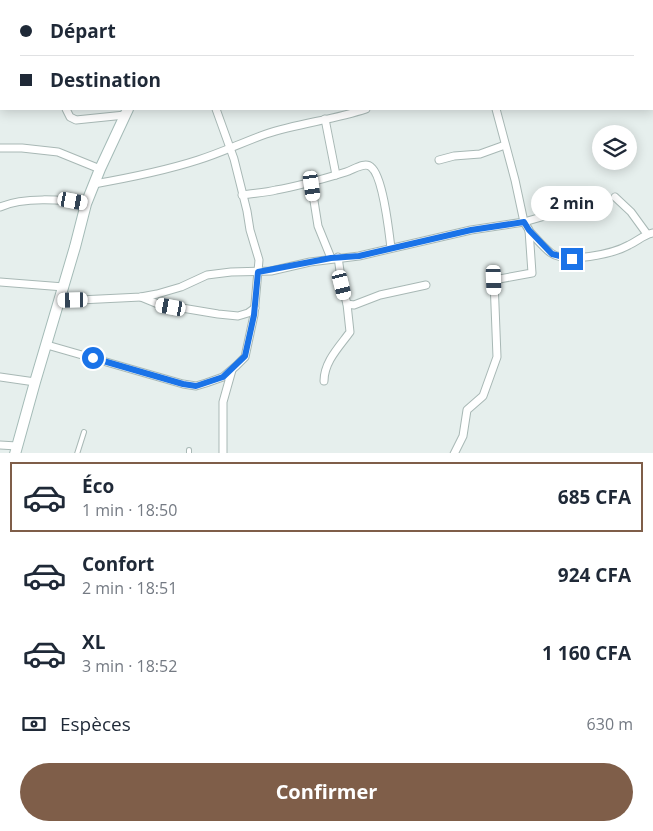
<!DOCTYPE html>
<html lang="fr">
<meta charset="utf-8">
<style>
body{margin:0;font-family:"Open Sans",sans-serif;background:#f2f2f3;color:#1f2937;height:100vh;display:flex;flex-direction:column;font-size:19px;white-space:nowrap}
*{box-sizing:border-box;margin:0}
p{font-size:16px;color:#747a83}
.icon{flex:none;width:28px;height:28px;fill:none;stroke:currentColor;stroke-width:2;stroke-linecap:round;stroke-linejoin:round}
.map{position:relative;height:453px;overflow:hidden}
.sheet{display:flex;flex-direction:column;background:#fff;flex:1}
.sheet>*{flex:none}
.guide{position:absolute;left:0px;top:0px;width:654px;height:110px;box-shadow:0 2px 12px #0003;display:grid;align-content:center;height:110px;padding:0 20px;background:#fff}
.buttons{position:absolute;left:592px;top:125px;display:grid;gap:10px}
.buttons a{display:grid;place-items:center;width:45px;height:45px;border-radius:50%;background:#fff;box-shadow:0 2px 12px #0003;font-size:25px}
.end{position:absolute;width:22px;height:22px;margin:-11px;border:6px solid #1a73e8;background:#fff;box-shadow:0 0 0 2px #fff}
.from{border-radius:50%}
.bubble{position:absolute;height:35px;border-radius:18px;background:#fff;box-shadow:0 2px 12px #0003;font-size:16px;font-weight:700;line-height:35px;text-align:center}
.car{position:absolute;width:15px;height:30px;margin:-15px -8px;border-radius:6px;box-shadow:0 0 4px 1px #0007;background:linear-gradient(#fff 24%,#345 0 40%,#fff 0 76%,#345 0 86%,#fff 0)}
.guide b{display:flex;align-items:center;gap:18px;height:48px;font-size:19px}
.guide b+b{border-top:1px solid #e0e1e3}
.guide i{width:12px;height:12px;background:#1f2937}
ul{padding:9px 0 0;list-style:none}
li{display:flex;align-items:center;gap:15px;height:70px;margin:0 10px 8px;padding:0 10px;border:2px solid transparent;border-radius:0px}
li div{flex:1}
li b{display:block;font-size:19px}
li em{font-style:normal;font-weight:700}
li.active{border-color:#7f5e49}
li>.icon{width:45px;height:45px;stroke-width:1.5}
.pay{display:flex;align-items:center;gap:12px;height:55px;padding:0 20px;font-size:19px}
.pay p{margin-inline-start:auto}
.cta{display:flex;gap:10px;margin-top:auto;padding:10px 20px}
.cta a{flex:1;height:58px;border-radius:30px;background:#7f5e49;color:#fff;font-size:20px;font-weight:700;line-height:58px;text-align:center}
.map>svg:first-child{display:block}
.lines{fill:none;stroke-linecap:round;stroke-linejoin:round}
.lane-casing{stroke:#a8b8b5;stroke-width:6}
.street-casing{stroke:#a8b8b5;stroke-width:9}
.secondary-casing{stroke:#a4bbb7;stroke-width:12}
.lane{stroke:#fff;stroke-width:4}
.street{stroke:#fff;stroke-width:7}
.secondary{stroke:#fff;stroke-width:10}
.route{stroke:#1a73e8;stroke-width:6}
</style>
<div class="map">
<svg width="653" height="454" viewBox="0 0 653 454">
<rect width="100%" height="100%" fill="#e6efed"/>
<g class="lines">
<defs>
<g id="lane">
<path d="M77,454L84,432"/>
<path d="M189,454V450"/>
</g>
<g id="street">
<path d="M406,0V1"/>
<path d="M110,1V0"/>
<path d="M325,1V0"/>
<path d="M600,1L601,0"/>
<path d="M0,21H1"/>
<path d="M0,38H1"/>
<path d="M652,78H653"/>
<path d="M66,109L70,117L76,120L125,115"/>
<path d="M325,119L336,175"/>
<path d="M0,148H22L58,152L100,169"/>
<path d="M439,160L454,156L480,154L505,145"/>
<path d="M311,182L318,226L331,258"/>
<path d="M94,184C128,178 164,171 198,160C221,153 243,142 266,134C299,123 333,120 366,109"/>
<path d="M242,195C253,193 265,193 276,190C300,186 323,179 346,172C353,170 365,161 371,167C383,176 389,232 391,248"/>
<path d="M615,197L631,212L647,234"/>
<path d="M0,207C23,197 62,199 86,204"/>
<path d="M529,231C536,238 543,247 551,253C566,264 613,254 629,245C638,241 643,235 653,233"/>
<path d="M338,257L342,285L347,304L354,305L380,295L426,285"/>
<path d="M0,282L64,287"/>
<path d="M141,297L158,304L218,314L238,316L248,313L255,308"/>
<path d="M59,301L141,297L157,294L181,287L207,275L231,272L271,271L310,262L359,256L471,230L524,222L566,210"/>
<path d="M47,345L183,384L196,386L206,383L223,377L236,366L245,357L254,315L259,260L250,230L247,211L234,159L216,109"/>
<path d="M0,377L35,382"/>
<path d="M324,381C324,362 339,347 350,332L347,304"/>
<path d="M0,445L17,446"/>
<path d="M223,454V402L232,370"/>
<path d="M454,454L463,436L467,410L483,396L497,357L494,280L532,273L529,230L524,222L515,180L496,109"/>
</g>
<g id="secondary">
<path d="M179,1L180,0"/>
<path d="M15,454L35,382L75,247L86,204L100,169L128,109"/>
</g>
</defs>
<!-- lane casing -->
<use href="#lane" class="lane-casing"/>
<!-- street casing -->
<use href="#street" class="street-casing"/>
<!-- secondary casing -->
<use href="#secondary" class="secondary-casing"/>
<!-- lane -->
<use href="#lane" class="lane"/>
<!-- street -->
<use href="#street" class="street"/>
<!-- secondary -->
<use href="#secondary" class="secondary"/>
</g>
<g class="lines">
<!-- route -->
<path class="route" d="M93,358L183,384L196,386L223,377L245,356L254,315L258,272L331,258L359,256L471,230L524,222L529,230L552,254L572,259"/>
</g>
</svg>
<div class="buttons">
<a><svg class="icon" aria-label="layers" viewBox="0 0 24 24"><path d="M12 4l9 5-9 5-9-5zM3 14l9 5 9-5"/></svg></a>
</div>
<i class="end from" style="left:93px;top:358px"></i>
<i class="end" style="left:572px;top:259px"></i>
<div class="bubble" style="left:531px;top:186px;width:82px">2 min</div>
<i class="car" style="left:312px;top:186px;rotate:172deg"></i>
<i class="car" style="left:73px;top:201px;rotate:100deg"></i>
<i class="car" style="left:494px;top:280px;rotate:178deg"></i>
<i class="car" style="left:342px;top:285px;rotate:166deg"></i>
<i class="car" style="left:73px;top:300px;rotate:269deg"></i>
<i class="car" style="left:171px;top:307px;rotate:280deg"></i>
<div class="guide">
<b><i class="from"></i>Départ</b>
<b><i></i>Destination</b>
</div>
</div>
<section class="sheet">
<ul>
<li class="active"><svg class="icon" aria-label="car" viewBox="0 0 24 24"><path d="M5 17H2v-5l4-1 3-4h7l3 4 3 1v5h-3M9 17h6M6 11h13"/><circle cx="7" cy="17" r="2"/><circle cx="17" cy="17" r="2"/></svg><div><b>Éco</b><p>1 min · 18:50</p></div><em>685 CFA</em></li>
<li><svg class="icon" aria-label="car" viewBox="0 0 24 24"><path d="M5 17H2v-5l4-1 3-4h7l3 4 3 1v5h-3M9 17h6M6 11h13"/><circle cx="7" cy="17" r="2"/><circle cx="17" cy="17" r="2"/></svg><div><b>Confort</b><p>2 min · 18:51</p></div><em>924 CFA</em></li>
<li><svg class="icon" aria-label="car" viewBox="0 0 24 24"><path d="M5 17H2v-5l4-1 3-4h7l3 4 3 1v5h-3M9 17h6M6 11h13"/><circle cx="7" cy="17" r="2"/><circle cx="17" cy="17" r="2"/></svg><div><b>XL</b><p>3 min · 18:52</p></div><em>1 160 CFA</em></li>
</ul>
<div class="pay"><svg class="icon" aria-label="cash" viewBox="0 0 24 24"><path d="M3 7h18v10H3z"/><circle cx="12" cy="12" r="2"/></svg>Espèces<p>630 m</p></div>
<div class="cta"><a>Confirmer</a></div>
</section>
